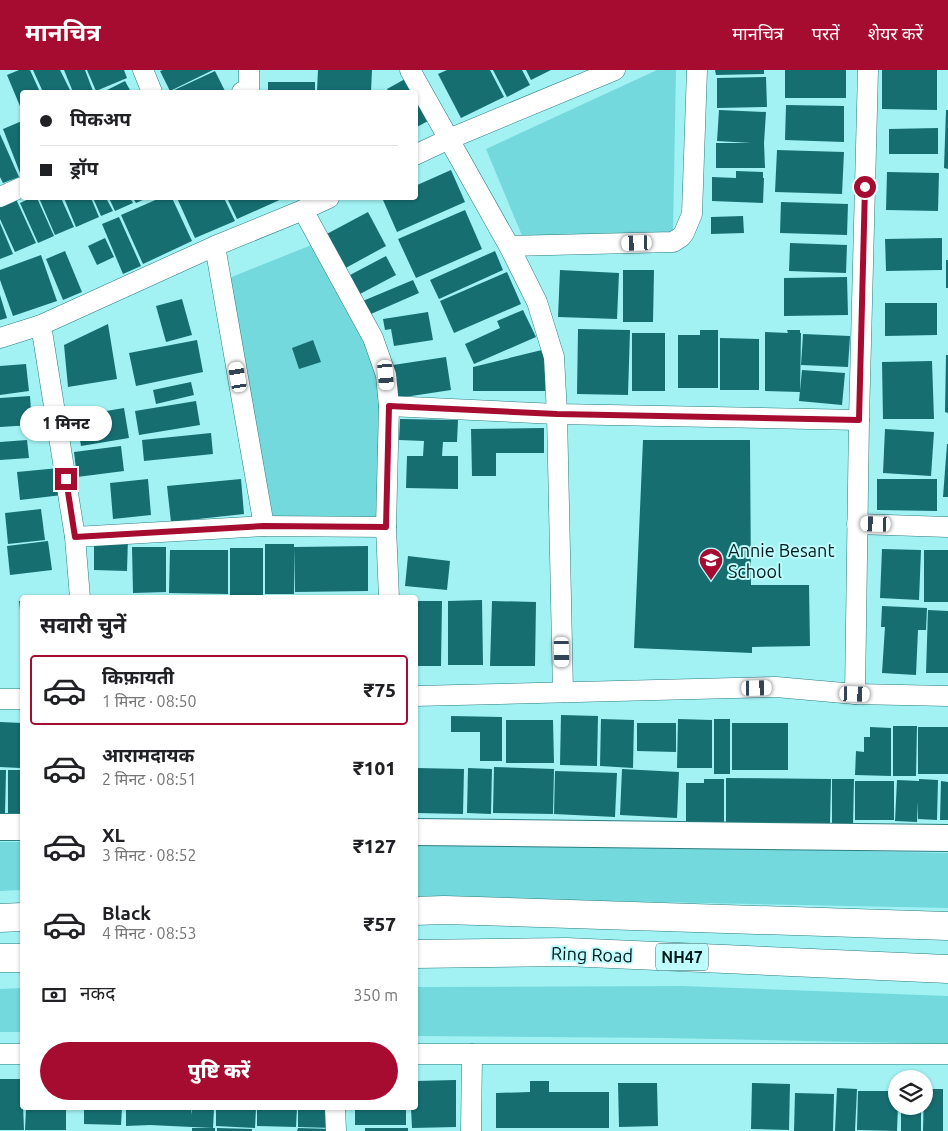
<!DOCTYPE html>
<html lang="hi">
<meta charset="utf-8">
<style>
body{margin:0;font-family:Ubuntu,"Noto Sans Devanagari",sans-serif;background:#f6f6f6;color:#202124;height:100vh;display:flex;flex-direction:column;font-size:19px;white-space:nowrap}
*{box-sizing:border-box;margin:0}
p{font-size:16px;color:#757577}
.icon{flex:none;width:28px;height:28px;fill:none;stroke:currentColor;stroke-width:2;stroke-linecap:round;stroke-linejoin:round}
.map{position:relative;flex:1;overflow:hidden}
.panel{position:absolute;left:20px;top:525px;width:398px;height:515px;display:flex;flex-direction:column;background:#fff;border-radius:5px;box-shadow:0 1px 4px #0004}
.panel>*{flex:none}
.top-card{position:absolute;left:20px;top:20px;width:398px;height:110px;border-radius:5px;box-shadow:0 1px 4px #0004;display:grid;align-content:center;height:110px;padding:0 20px;background:#fff}
.fabs{position:absolute;left:888px;top:1000px;display:grid;gap:10px}
.fabs a{display:grid;place-items:center;width:45px;height:45px;border-radius:50%;background:#fff;box-shadow:0 1px 4px #0004;font-size:25px}
.end{position:absolute;width:22px;height:22px;margin:-11px;border:6px solid #a60c30;background:#fff;box-shadow:0 0 0 2px #fff}
.from{border-radius:50%}
.bubble{position:absolute;height:35px;border-radius:18px;background:#fff;box-shadow:0 1px 4px #0004;font-size:16px;font-weight:800;line-height:35px;text-align:center}
.car{position:absolute;width:15px;height:30px;margin:-15px -8px;border-radius:6px;box-shadow:0 0 4px 1px #0007;background:linear-gradient(#fff 24%,#345 0 40%,#fff 0 76%,#345 0 86%,#fff 0)}
.top-card b{display:flex;align-items:center;gap:18px;height:48px;font-size:19px}
.top-card b+b{border-top:1px solid #e0e0e0}
.top-card i{width:12px;height:12px;background:#202124}
ul{padding:0;list-style:none}
li{display:flex;align-items:center;gap:15px;height:70px;margin:0 10px 8px;padding:0 10px;border:2px solid transparent;border-radius:5px}
li div{flex:1}
li b{display:block;font-size:19px}
li em{font-style:normal;font-weight:800}
li.active{border-color:#a60c30}
li>.icon{width:45px;height:45px;stroke-width:1.5}
h2{padding:0 20px;font-size:22px;line-height:60px}
.pay{display:flex;align-items:center;gap:12px;height:55px;padding:0 20px;font-size:19px}
.pay p{margin-inline-start:auto}
.button{display:flex;gap:10px;margin-top:auto;padding:10px 20px}
.button a{flex:1;height:58px;border-radius:30px;background:#a60c30;color:#fff;font-size:20px;font-weight:800;line-height:58px;text-align:center}
header{display:flex;align-items:center;gap:30px;box-sizing:border-box;height:70px;padding:0 25px;background:#a60c30;color:#fff}
header strong{font-size:24px}
nav{display:flex;gap:28px;margin-inline-start:auto;font-size:18px}
.map>svg:first-child{display:block}
.green{fill:#74d9dc}
.building{fill:#166e71}
.lines{fill:none;stroke-linecap:round;stroke-linejoin:round}
.minor-casing{stroke:#2b7d80;stroke-width:21}
.tertiary-casing{stroke:#2b7d80;stroke-width:28}
.trunk-casing{stroke:#2b7d80;stroke-width:29}
.minor{stroke:#fff;stroke-width:20}
.tertiary{stroke:#fff;stroke-width:26}
.trunk{stroke:#fff;stroke-width:28}
.route{stroke:#a60c30;stroke-width:6}
.labels{text-anchor:middle;dominant-baseline:central;stroke-width:4;stroke-linejoin:round;paint-order:stroke}
.shield{fill:#befcfd;stroke:#3a5e5f;stroke-width:1}
.shield-label{font-size:16px;font-weight:bold;fill:#021a1b}
.poi-label{font-size:18px;fill:#021a1b;stroke:#befcfd;text-anchor:start}
.street-label{font-size:18px;fill:#021a1b;stroke:#befcfd}
</style>
<header>
<strong>मानचित्र</strong>
<nav><a>मानचित्र</a><a>परतें</a><a>शेयर करें</a></nav>
</header>
<div class="map">
<svg width="948" height="1061" viewBox="0 0 948 1061">
<rect width="100%" height="100%" fill="#a2f2f4"/>
<!-- green -->
<g class="green">
<path d="M657,0H676L673,163L523,168L486,79Z"/>
<path d="M319,172L369,265L386,327L381,449L273,447L229,208Z"/>
<path d="M415,771L948,783V838L415,827Z"/>
<path d="M0,772H22V820L0,821Z"/>
<path d="M682,916L948,926V974L665,968L415,966V917Z"/>
<path d="M22,918V962H0V919Z"/>
</g>
<!-- building -->
<g class="building">
<path d="M19,0H30L40,22H22V41L7,5Z"/>
<path d="M33,0H60L71,22H43Z"/>
<path d="M64,0H85L93,21L89,22H73Z"/>
<path d="M87,0H124L127,8L96,21Z"/>
<path d="M163,0H213L170,21L160,1Z"/>
<path d="M318,0H372L371,22L317,21Z"/>
<path d="M447,0H490L504,27L461,48L438,4Z"/>
<path d="M493,0H522L530,15L507,27Z"/>
<path d="M526,0H551L531,10Z"/>
<path d="M715,0H764V4L716,5Z"/>
<rect x="785" y="0" width="61" height="28"/>
<path d="M882,0H937V40L882,39Z"/>
<path d="M215,1L225,21L222,22H170Z"/>
<path d="M766,7L767,37L717,38V8Z"/>
<path d="M405,9L412,22H389L387,19Z"/>
<path d="M125,11L131,22H103Z"/>
<rect x="268" y="12" width="47" height="10"/>
<path d="M415,27L428,51L415,58Z"/>
<path d="M786,35L844,36V72L785,70Z"/>
<path d="M719,40L766,42L764,73L765,98H716V73H751L717,71Z"/>
<path d="M946,40H948V99L944,98Z"/>
<path d="M22,51V102L20,103L3,59Z"/>
<path d="M938,58V84H889V59Z"/>
<path d="M0,64L19,107L3,113L0,107Z"/>
<path d="M777,80L844,82L842,124L775,122Z"/>
<path d="M451,100L465,132L397,162L383,130L389,128H415V116Z"/>
<path d="M736,101L763,102V108H764L763,133L712,131V107L736,108Z"/>
<path d="M887,102L939,103L938,141L886,140Z"/>
<path d="M31,128H37L54,166L38,173L20,133Z"/>
<path d="M39,128H61L74,157L55,165Z"/>
<path d="M64,128H91L99,147L76,157Z"/>
<path d="M93,128H106L113,141L101,146Z"/>
<path d="M109,128H130L133,133L115,141Z"/>
<path d="M133,128H147L136,133Z"/>
<path d="M160,128H172L192,171L143,194L121,145Z"/>
<path d="M177,128H224L235,151L195,168Z"/>
<path d="M227,128H284L237,149Z"/>
<path d="M16,129L36,173L15,182L0,149V136Z"/>
<path d="M781,132L848,134L847,165L780,163Z"/>
<path d="M465,140L482,179L416,208L398,169Z"/>
<path d="M368,142L386,176L342,200L323,166Z"/>
<path d="M743,146L744,163L711,164V147Z"/>
<path d="M119,147L141,196L123,204L102,154Z"/>
<path d="M0,153L13,184L0,189Z"/>
<path d="M105,168L114,187L97,195L88,176Z"/>
<path d="M942,168V200L886,201L885,169Z"/>
<path d="M790,173L847,175L846,203L789,201Z"/>
<path d="M65,181L82,222L63,230L46,189Z"/>
<path d="M495,181L503,200L439,229L430,210Z"/>
<path d="M41,185L57,231L13,246L0,210V200Z"/>
<path d="M386,186L396,205L360,224L350,205Z"/>
<rect x="946" y="190" width="2" height="28"/>
<path d="M560,200L619,203L617,249L558,247Z"/>
<path d="M623,200H654L653,252H623Z"/>
<path d="M507,202L521,234L454,263L440,231Z"/>
<path d="M847,207L848,245L784,246V208Z"/>
<path d="M413,210L419,223L364,247L358,233Z"/>
<path d="M0,225L7,248L0,250Z"/>
<path d="M182,229L192,265L166,272L156,236Z"/>
<path d="M885,233H937V265L885,266Z"/>
<path d="M523,240L536,267L474,294L465,274L500,258L497,251Z"/>
<path d="M428,242L433,270L394,276L391,259L385,260L383,249Z"/>
<path d="M108,254L117,309L68,317L64,275Z"/>
<path d="M578,259L630,260L628,325L577,324Z"/>
<path d="M700,260H718V318H678V265H700Z"/>
<path d="M787,260H800V263H801L800,322L765,321V262L788,263Z"/>
<rect x="632" y="263" width="33" height="58"/>
<path d="M803,264L850,266L848,297L801,295Z"/>
<path d="M720,268L759,269V320H720Z"/>
<path d="M197,270L203,302L136,316L129,283Z"/>
<path d="M313,270L321,292L299,299L292,278Z"/>
<path d="M546,279L545,321H473V297Z"/>
<path d="M946,285H948V343L945,342Z"/>
<path d="M446,287L451,320L398,328L393,295Z"/>
<path d="M932,291L934,349H883L882,292Z"/>
<path d="M26,294L29,321L0,325V296Z"/>
<path d="M802,300L845,303L842,335L799,331Z"/>
<path d="M191,312L194,325L156,334L153,320Z"/>
<path d="M30,326L32,355L0,357V328Z"/>
<path d="M196,331L200,355L139,365L135,341Z"/>
<path d="M124,338L129,368L81,376L76,346Z"/>
<path d="M400,349L458,350L457,372H443L442,386H458V419L406,418L407,386H423L424,371L399,370Z"/>
<path d="M544,358V383H496V406H472L471,359Z"/>
<path d="M885,359L934,362L931,406L883,403Z"/>
<path d="M211,363L213,384L144,391L142,370Z"/>
<path d="M27,370L29,388L0,390V372Z"/>
<path d="M643,370H750L751,515H809L810,576L752,577V583L634,578Z"/>
<path d="M947,374H948V427H943Z"/>
<path d="M121,376L124,401L77,407L74,382Z"/>
<path d="M59,398L62,425L20,430L17,402Z"/>
<path d="M148,409L151,445L113,449L110,413Z"/>
<path d="M241,409L244,444L171,452L167,416Z"/>
<path d="M877,409H937V441L877,440Z"/>
<path d="M41,439L45,470L8,474L5,443Z"/>
<path d="M94,468H128L127,501L94,500Z"/>
<path d="M48,471L52,500L10,505L7,476Z"/>
<rect x="265" y="474" width="29" height="50"/>
<path d="M368,476V521L295,522L294,477Z"/>
<path d="M132,477H166V522L133,523Z"/>
<rect x="230" y="478" width="33" height="47"/>
<path d="M882,479L921,480L919,530L880,528Z"/>
<path d="M170,480H228V524L169,523Z"/>
<rect x="924" y="480" width="24" height="52"/>
<path d="M408,486L450,491L447,520L405,516Z"/>
<path d="M482,530L483,595H448V531Z"/>
<path d="M19,531H22V549H21Z"/>
<path d="M415,531H442L441,596H415Z"/>
<path d="M492,531L536,532L535,596H490Z"/>
<path d="M882,536L927,538L926,560H918L916,605L882,603L885,557H881Z"/>
<path d="M928,540L948,541V603H926Z"/>
<path d="M561,645L598,646L597,696L560,695Z"/>
<path d="M451,646L502,647V691H480V662H451Z"/>
<path d="M601,649L634,650L633,698L600,696Z"/>
<path d="M678,649L712,650V698H677Z"/>
<rect x="714" y="649" width="16" height="55"/>
<path d="M506,650H553L554,693H506Z"/>
<path d="M0,652L22,653L20,698L0,697Z"/>
<path d="M637,653H676V682L637,681Z"/>
<rect x="732" y="653" width="56" height="47"/>
<path d="M893,656H917L916,706H893Z"/>
<path d="M870,657L891,658V706L855,705L856,681L864,682V667H870Z"/>
<rect x="918" y="657" width="30" height="47"/>
<path d="M494,697L554,699L553,744L493,743Z"/>
<path d="M417,698L464,699L463,744L416,743Z"/>
<path d="M468,698L492,699L491,744L467,743Z"/>
<path d="M622,699L679,702L677,748L620,745Z"/>
<path d="M0,700H6L5,743H0Z"/>
<rect x="8" y="700" width="14" height="43"/>
<path d="M555,701L617,703L615,747L554,744Z"/>
<path d="M726,708L831,709L830,754H726Z"/>
<path d="M704,709H724V753H686V713H704Z"/>
<path d="M832,709H854L853,755H832Z"/>
<path d="M919,709L938,710L937,750L918,749V731L917,752L895,751L897,710L919,711Z"/>
<rect x="855" y="711" width="39" height="39"/>
<path d="M941,711L948,712V750H940Z"/>
<path d="M0,1009H22L24,1060H0Z"/>
<path d="M456,1010V1057L412,1058L411,1038H415V1011Z"/>
<path d="M530,1011H549V1022H609V1058H496V1023L530,1022Z"/>
<path d="M618,1013H657L658,1056L619,1057Z"/>
<path d="M752,1013L790,1014L789,1060L751,1059Z"/>
<path d="M837,1018L857,1019L855,1061H835Z"/>
<path d="M924,1019H943V1061H923Z"/>
<path d="M858,1021H896V1036H898L897,1061L857,1060Z"/>
<path d="M795,1023L834,1024L833,1061H794Z"/>
<rect x="901" y="1036" width="20" height="25"/>
<path d="M26,1038H66V1060H25Z"/>
<path d="M84,1038H122L121,1055L84,1054Z"/>
<path d="M126,1038H191V1045L192,1038H214L213,1058L150,1055L126,1056Z"/>
<path d="M216,1038H256L255,1058L216,1056Z"/>
<path d="M257,1038H297L296,1057L257,1056Z"/>
<path d="M298,1038H333V1058L298,1057Z"/>
<rect x="355" y="1038" width="51" height="17"/>
<rect x="192" y="1058" width="23" height="3"/>
<path d="M217,1058L252,1059V1061H217Z"/>
<path d="M298,1058L331,1059V1061H297Z"/>
<rect x="365" y="1058" width="43" height="3"/>
</g>
<g class="lines">
<defs>
<g id="minor">
<path d="M143,0L152,22"/>
<path d="M410,0L509,176L537,232L554,287L557,344L563,622"/>
<path d="M242,22L249,19V0"/>
<path d="M415,85L449,69L615,0"/>
<path d="M0,127L22,117"/>
<path d="M303,140L373,268L386,305L389,336L386,457L389,528"/>
<path d="M215,176L264,456"/>
<path d="M509,176L673,172L681,167L684,163L692,144L697,0"/>
<path d="M41,255L75,467L80,528"/>
<path d="M0,268L41,255L215,176L303,140L329,128"/>
<path d="M389,336L557,344L859,350"/>
<path d="M857,454L948,457"/>
<path d="M75,467L264,456L386,457"/>
<path d="M855,624L859,350L868,0"/>
<path d="M415,626L776,617L855,624L948,626"/>
<path d="M0,629H22"/>
<path d="M0,984H22"/>
<path d="M415,984H948"/>
<path d="M335,1038L336,1061"/>
<path d="M471,1061L472,984"/>
</g>
<g id="tertiary">
<path d="M0,757H22"/>
<path d="M415,762L948,768"/>
</g>
<g id="trunk">
<path d="M415,841L444,840L948,856"/>
<path d="M0,848L22,847"/>
<path d="M415,884L566,882L948,899"/>
<path d="M0,888H22"/>
</g>
</defs>
<!-- minor casing -->
<use href="#minor" class="minor-casing"/>
<!-- tertiary casing -->
<use href="#tertiary" class="tertiary-casing"/>
<!-- trunk casing -->
<use href="#trunk" class="trunk-casing"/>
<!-- minor -->
<use href="#minor" class="minor"/>
<!-- tertiary -->
<use href="#tertiary" class="tertiary"/>
<!-- trunk -->
<use href="#trunk" class="trunk"/>
</g>
<g class="lines">
<!-- route -->
<path class="route" d="M66,409L75,467L264,456L386,457L389,336L557,344L859,350L865,117"/>
</g>
<!-- icons -->
<defs>
<symbol id="school-pin" viewBox="-11 -11 22 30"><path d="M0 17L-7.5 6A9.5 9.5 0 1 1 7.5 6Z" fill="#a60c30" stroke="#befcfd"/><path d="M0-5L7-2L0 1L-7-2ZM-4 1L0 2.5L4 1V4Q0 6-4 4Z" fill="#fff"/></symbol>
</defs>
<g fill-rule="evenodd">
<use href="#school-pin" x="697" y="476" width="28" height="38"/>
</g>
<g class="labels">
<!-- shield labels -->
<rect class="shield" x="656" y="873.5" width="52" height="27" rx="4"/>
<g class="shield-label">
<text x="682" y="887">NH47</text>
</g>
<!-- poi labels -->
<g class="poi-label">
<text x="728" y="480">Annie Besant<tspan x="728" dy="21">School</tspan></text>
</g>
<!-- street labels -->
<g class="street-label">
<text transform="translate(592 884) rotate(2)">Ring Road</text>
</g>
</g>
</svg>
<div class="fabs">
<a><svg class="icon" aria-label="layers" viewBox="0 0 24 24"><path d="M12 4l9 5-9 5-9-5zM3 14l9 5 9-5"/></svg></a>
</div>
<i class="end from" style="left:865px;top:117px"></i>
<i class="end" style="left:66px;top:409px"></i>
<div class="bubble" style="left:20px;top:336px;width:92px">1 मिनट</div>
<i class="car" style="left:637px;top:173px;rotate:268deg"></i>
<i class="car" style="left:386px;top:305px;rotate:175deg"></i>
<i class="car" style="left:238px;top:307px;rotate:350deg"></i>
<i class="car" style="left:876px;top:454px;rotate:272deg"></i>
<i class="car" style="left:562px;top:582px;rotate:179deg"></i>
<i class="car" style="left:757px;top:618px;rotate:89deg"></i>
<i class="car" style="left:855px;top:624px;rotate:92deg"></i>
<div class="top-card">
<b><i class="from"></i>पिकअप</b>
<b><i></i>ड्रॉप</b>
</div>
<section class="panel">
<h2>सवारी चुनें</h2>
<ul>
<li class="active"><svg class="icon" aria-label="car" viewBox="0 0 24 24"><path d="M5 17H2v-5l4-1 3-4h7l3 4 3 1v5h-3M9 17h6M6 11h13"/><circle cx="7" cy="17" r="2"/><circle cx="17" cy="17" r="2"/></svg><div><b>किफ़ायती</b><p>1 मिनट · 08:50</p></div><em>₹75</em></li>
<li><svg class="icon" aria-label="car" viewBox="0 0 24 24"><path d="M5 17H2v-5l4-1 3-4h7l3 4 3 1v5h-3M9 17h6M6 11h13"/><circle cx="7" cy="17" r="2"/><circle cx="17" cy="17" r="2"/></svg><div><b>आरामदायक</b><p>2 मिनट · 08:51</p></div><em>₹101</em></li>
<li><svg class="icon" aria-label="car" viewBox="0 0 24 24"><path d="M5 17H2v-5l4-1 3-4h7l3 4 3 1v5h-3M9 17h6M6 11h13"/><circle cx="7" cy="17" r="2"/><circle cx="17" cy="17" r="2"/></svg><div><b>XL</b><p>3 मिनट · 08:52</p></div><em>₹127</em></li>
<li><svg class="icon" aria-label="car" viewBox="0 0 24 24"><path d="M5 17H2v-5l4-1 3-4h7l3 4 3 1v5h-3M9 17h6M6 11h13"/><circle cx="7" cy="17" r="2"/><circle cx="17" cy="17" r="2"/></svg><div><b>Black</b><p>4 मिनट · 08:53</p></div><em>₹57</em></li>
</ul>
<div class="pay"><svg class="icon" aria-label="cash" viewBox="0 0 24 24"><path d="M3 7h18v10H3z"/><circle cx="12" cy="12" r="2"/></svg>नकद<p>350 m</p></div>
<div class="button"><a>पुष्टि करें</a></div>
</section>
</div>
